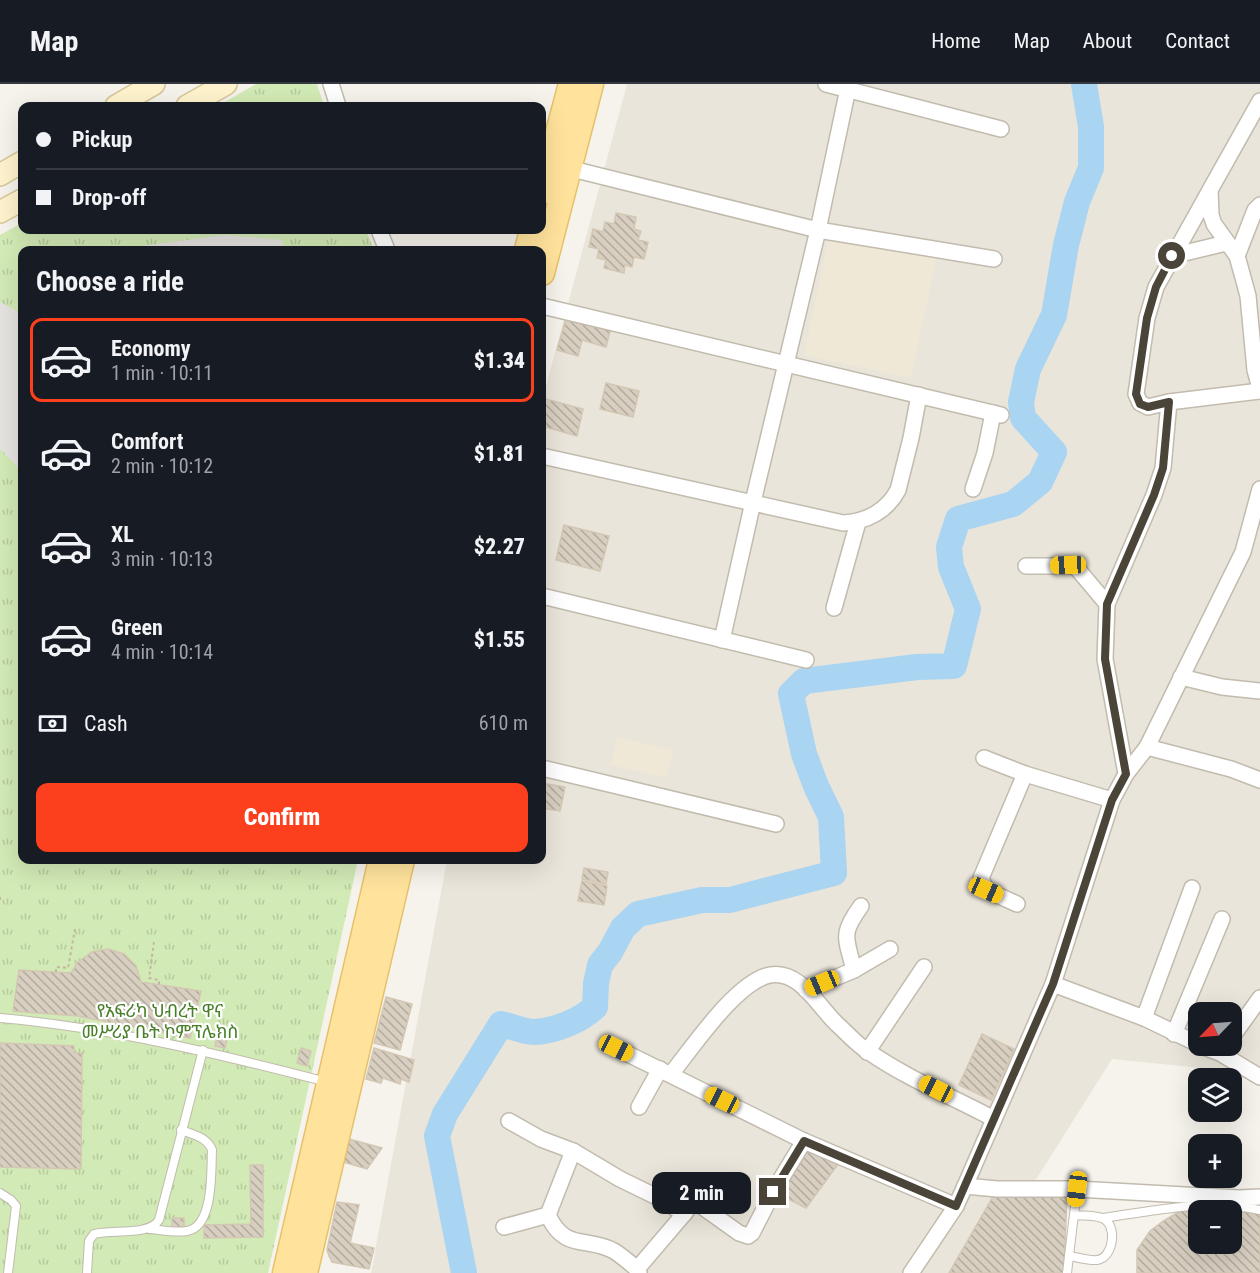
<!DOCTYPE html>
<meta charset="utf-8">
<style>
body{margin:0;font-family:"Roboto Condensed","Noto Sans Ethiopic",sans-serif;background:#242831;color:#f1f3f6;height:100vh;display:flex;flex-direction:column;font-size:22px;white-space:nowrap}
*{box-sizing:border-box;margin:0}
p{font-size:20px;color:#9ea1a6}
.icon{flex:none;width:33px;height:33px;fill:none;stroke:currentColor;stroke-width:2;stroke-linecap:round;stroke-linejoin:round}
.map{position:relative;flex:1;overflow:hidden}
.sheet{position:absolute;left:18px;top:162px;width:528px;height:618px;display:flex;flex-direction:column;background:#171b24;border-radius:12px;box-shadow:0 6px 24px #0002}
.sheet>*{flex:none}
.banner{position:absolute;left:18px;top:18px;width:528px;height:132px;border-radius:12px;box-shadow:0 6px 24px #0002;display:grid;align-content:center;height:132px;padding:0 18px;background:#171b24}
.needle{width:39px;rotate:245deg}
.buttons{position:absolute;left:1188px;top:918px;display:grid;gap:12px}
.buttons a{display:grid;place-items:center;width:54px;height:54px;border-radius:12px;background:#171b24;box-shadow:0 6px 24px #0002;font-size:30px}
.end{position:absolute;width:27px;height:27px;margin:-14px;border:8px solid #4b4439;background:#fff;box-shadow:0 0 0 3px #fff}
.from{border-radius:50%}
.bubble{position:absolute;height:42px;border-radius:12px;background:#171b24;box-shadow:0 6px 24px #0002;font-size:20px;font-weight:800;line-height:42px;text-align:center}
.car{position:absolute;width:18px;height:36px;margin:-18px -9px;border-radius:8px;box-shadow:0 0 4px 2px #0007;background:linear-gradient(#f5c518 24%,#345 0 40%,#f5c518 0 76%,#345 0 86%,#f5c518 0)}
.banner b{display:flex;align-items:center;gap:21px;height:57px;font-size:22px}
.banner b+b{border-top:2px solid #363941}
.banner i{width:15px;height:15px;background:#f1f3f6}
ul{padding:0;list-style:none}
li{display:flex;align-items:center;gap:18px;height:84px;margin:0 12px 9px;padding:0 6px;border:3px solid transparent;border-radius:12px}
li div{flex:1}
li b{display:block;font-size:22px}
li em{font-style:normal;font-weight:800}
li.on{border-color:#fc3f1d}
li>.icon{width:54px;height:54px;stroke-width:1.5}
h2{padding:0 18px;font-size:27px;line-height:72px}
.pay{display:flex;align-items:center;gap:15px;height:66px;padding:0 18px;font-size:22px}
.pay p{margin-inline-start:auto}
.action{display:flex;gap:12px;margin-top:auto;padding:12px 18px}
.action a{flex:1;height:69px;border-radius:12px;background:#fc3f1d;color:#fff;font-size:24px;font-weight:800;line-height:69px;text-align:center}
header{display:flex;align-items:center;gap:36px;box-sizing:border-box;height:84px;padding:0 30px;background:#171b24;border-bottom:2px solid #363941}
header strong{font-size:28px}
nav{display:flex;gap:33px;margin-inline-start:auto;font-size:21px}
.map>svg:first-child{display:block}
.residential{fill:#eae5da;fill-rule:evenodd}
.education{fill:#efe8d6}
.grass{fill:url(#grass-tufts)}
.parking{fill:#e5e3e0}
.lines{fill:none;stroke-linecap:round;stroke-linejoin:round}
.river{stroke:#a9d4f2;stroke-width:26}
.building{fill:url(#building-back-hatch);stroke:#d3c7b4;stroke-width:1.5}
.lane-casing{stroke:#c2bbae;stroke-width:10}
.street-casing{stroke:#c2bbae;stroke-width:18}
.secondary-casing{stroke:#d6c79b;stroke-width:24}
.primary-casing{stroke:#e6c16a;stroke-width:27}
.path{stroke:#c4b79f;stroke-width:2;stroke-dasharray:3 3;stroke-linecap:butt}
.lane{stroke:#fff;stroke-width:8}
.street{stroke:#fff;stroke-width:15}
.secondary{stroke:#fff3cd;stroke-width:21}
.primary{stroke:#ffe39c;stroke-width:24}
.route{stroke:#4b4439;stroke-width:8}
.labels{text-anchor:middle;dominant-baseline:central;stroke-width:4.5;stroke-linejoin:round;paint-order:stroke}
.park-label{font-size:18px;fill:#4a7f2a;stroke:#fff}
</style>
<header>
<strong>Map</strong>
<nav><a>Home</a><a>Map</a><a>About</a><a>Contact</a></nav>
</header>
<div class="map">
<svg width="1260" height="1189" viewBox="0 0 1260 1189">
<defs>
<pattern id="grass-tufts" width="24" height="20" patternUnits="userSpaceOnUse" patternTransform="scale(1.5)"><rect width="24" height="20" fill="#d2eab5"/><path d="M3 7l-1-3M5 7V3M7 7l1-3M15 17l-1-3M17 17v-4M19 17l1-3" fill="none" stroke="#b6ca9c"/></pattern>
<pattern id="building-back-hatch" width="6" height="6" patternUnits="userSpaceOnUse" patternTransform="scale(1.5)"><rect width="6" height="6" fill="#d8cfc1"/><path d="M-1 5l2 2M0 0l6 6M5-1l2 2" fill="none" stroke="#b1aa9e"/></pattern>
</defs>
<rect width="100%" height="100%" fill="#f6f3ec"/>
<!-- residential -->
<path class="residential" d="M627,0H1260V990L1112,975L977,1189H371L447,776H542V317ZM1198,928H1232V962H1198Z"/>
<!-- education -->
<g class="education">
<path d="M830,148L937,171L911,294L804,271Z"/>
<path d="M617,653L673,666L666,694L611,681Z"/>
</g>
<!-- grass -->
<g class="grass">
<path d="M256,0H317L324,22H218Z"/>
<path d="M22,139V146H366L374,166H22V776H358L268,1189H0V151Z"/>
</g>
<!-- parking -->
<g class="parking">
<path d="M224,151L282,156L283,166H135V163Z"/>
<path d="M0,218L22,230V387L0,365Z"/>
</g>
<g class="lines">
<!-- river -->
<path class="river" d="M464,1189L437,1052L445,1030L501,940C511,942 524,948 534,948C555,947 580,937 595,923L596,899L600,881L610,868L623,844L638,830L702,816H730L834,789L831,733L816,702L804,670L791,610L804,597L917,583L954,582L968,525L951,483L949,463L958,435L1013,420L1040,398L1054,368L1023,334L1021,318L1028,285L1054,231L1066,161L1077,118L1091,84V43L1084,0"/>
</g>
<!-- building -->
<g class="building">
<path d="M616,129L636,133L634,145L641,147L638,156L648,158L644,175L634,173L632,183L625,181L624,189L604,184L606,176L597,174L599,165L589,163L593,145L603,148L605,138L614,140Z"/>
<path d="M567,231L611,244L606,263L582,256L578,272L557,266Z"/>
<path d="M606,299L639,307L633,333L600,325Z"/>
<path d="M542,314L583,325L577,352L542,342Z"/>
<path d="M564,441L609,452L600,487L556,476Z"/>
<path d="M542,699L565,703L560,727L542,724Z"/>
<path d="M584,784L608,788L606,800L582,795Z"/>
<path d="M582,797L607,802L604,821L578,817Z"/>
<path d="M108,865L124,870L136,882L141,898L201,907L190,954L78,932L13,927L19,886L71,889L78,878L92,868Z"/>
<path d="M386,913L412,920L400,966L374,959Z"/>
<path d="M218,947L228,950L225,964L215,962Z"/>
<path d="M982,950L1014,965L991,1016L959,1001Z"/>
<path d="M0,959L74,962V969H82L81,1085L0,1083Z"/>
<path d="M301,964L311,967L307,982L297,979Z"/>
<path d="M374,964L414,976L409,998L401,995L400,1000L383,994L381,999L366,995Z"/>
<path d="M349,1055L382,1064L367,1085L343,1078Z"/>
<path d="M806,1060L841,1076L806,1124L776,1109Z"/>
<path d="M250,1081H263V1153L204,1154V1141L251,1140Z"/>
<path d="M995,1109L1067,1110L1064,1189H949Z"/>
<path d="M337,1118L359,1121L350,1159L374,1164L369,1185L332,1178L329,1172L327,1166Z"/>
<path d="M1187,1123L1198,1136V1160H1232V1138L1247,1125L1260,1131V1189H1137V1166L1150,1147L1165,1136Z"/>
<rect x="172" y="1134" width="12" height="10"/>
</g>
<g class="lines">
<defs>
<g id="lane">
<path d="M0,934C112,944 219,970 327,998"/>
<path d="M0,1109L11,1116L16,1122L8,1189"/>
<path d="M1103,1134C1154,1127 1209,1114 1260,1126"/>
<path d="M150,1145C161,1146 176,1149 187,1147C214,1143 211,1086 212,1066C207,1053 194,1051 181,1046"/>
<path d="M1069,1172C1077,1173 1089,1177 1097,1176C1114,1174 1118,1140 1102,1134C1094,1131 1082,1132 1074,1131"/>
<path d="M87,1189L89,1157L94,1150C112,1145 149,1152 159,1136L203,966"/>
<path d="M1067,1189L1077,1105"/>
</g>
<g id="street">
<path d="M331,0L338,22"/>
<path d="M826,0L1001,45"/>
<path d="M1260,17L1210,106L1211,131L1214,140L1237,172L1244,197L1248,212L1255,286L1260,304"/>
<path d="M568,84L818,146L994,175"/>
<path d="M379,146L387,166"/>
<path d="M1172,172L1226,159"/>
<path d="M1237,172L1255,126L1260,121"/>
<path d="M542,222L1001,331"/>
<path d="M1169,318L1148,323L1140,319L1136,310L1147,234L1156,203L1209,108"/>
<path d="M542,372L843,439C866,438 887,427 898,406L911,354L919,311"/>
<path d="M973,405L985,369L993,329"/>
<path d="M1026,482H1075L1107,520"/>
<path d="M542,512L806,576"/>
<path d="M834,524L858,438"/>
<path d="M722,556L753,418L818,146L849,0"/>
<path d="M1181,593L1222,603L1260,607"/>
<path d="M1147,663L1231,685L1260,696"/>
<path d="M984,674L1025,690"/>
<path d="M542,684L776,740"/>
<path d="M1126,690L1105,575L1107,520L1154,411L1163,384L1169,318L1260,307"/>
<path d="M1017,820L986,806L981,794L1025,690L1112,716"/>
<path d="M854,886L890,865"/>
<path d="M1053,900L1144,934L1198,960"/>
<path d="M806,906L854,886C846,853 840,851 861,822"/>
<path d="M1144,934L1192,804"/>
<path d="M1174,950L1222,835"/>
<path d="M1232,953L1260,914"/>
<path d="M1201,962L1220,969L1260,993"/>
<path d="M616,964L804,1057L956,1122"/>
<path d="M867,968L924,883"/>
<path d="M671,990C693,963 736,898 770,891C800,885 819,924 838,941C848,950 857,961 869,968C908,995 953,1013 994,1035"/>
<path d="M639,1023L660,985"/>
<path d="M509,1037L541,1055L573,1067L620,1095L661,1115L684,1130L690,1122L697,1119L739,1149L748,1152L752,1149L773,1108L804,1057"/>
<path d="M965,1102L997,1105H1077L1239,1114L1260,1113"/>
<path d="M548,1131L573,1067"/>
<path d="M504,1143L548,1131C565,1168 586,1152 614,1167C622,1172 630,1179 637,1185L639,1189"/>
<path d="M637,1185L684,1130"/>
<path d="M911,1189L956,1122L965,1102L1053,900L1112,716L1126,690L1147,663L1243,468L1260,405"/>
</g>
<g id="secondary">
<path d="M116,22L154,0"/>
<path d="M187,22L226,0"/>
<path d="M0,91L22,78"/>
<path d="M0,128L22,116"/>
</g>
<g id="primary">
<path d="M542,108L571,0"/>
<path d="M527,166L532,146"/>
<path d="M542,189L591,0"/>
<path d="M285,1189L381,776"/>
<path d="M305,1189L402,776"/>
</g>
</defs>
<!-- lane casing -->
<use href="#lane" class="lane-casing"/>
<!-- street casing -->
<use href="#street" class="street-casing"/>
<!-- secondary casing -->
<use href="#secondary" class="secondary-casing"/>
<!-- primary casing -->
<use href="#primary" class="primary-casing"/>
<!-- path -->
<g class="path">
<path d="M0,813V816"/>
<path d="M154,858L149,894L159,896V901"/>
<path d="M56,888V883L68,884L75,845"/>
</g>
<!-- lane -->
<use href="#lane" class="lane"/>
<!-- street -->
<use href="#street" class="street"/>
<!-- secondary -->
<use href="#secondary" class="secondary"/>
<!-- primary -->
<use href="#primary" class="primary"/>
</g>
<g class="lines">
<!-- route -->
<path class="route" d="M773,1108L804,1057L956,1122L1053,900L1112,716L1126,690L1105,575L1107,520L1154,411L1163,384L1169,318L1148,323L1140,320L1136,310L1147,234L1156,203L1172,172"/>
</g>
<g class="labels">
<!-- park labels -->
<g class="park-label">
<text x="160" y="926">የአፍሪካ ህብረት ዋና<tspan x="160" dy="21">መሥሪያ ቤት ኮምፕሌክስ</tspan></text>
</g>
</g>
</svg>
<div class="buttons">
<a><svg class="needle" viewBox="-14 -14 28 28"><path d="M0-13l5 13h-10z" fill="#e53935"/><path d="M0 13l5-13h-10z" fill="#9ea1a6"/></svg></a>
<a><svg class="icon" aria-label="layers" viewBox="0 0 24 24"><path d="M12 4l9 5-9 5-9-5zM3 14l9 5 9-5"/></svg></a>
<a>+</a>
<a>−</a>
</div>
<i class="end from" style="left:1172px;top:172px"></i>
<i class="end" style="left:773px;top:1108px"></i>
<div class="bubble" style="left:652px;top:1088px;width:99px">2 min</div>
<i class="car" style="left:1068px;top:481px;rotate:268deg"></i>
<i class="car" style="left:986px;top:806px;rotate:114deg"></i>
<i class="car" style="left:822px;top:899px;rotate:247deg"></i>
<i class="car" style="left:616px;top:964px;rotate:116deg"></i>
<i class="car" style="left:936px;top:1005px;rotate:297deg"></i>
<i class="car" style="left:722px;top:1016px;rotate:296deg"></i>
<i class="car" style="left:1077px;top:1105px;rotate:187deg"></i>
<div class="banner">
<b><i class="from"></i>Pickup</b>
<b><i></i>Drop-off</b>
</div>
<section class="sheet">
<h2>Choose a ride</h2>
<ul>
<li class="on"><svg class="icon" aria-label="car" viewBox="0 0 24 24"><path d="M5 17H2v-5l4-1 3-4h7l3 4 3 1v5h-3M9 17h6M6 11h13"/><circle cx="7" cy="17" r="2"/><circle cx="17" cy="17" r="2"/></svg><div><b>Economy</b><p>1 min · 10:11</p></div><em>$1.34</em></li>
<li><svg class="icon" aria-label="car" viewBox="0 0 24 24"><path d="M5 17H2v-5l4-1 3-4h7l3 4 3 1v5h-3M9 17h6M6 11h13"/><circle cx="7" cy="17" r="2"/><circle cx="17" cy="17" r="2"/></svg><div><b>Comfort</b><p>2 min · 10:12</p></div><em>$1.81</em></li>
<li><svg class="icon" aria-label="car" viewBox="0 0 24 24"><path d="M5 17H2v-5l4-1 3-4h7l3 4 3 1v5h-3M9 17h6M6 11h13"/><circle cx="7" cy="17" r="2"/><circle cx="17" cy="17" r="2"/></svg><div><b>XL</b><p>3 min · 10:13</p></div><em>$2.27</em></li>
<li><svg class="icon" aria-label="car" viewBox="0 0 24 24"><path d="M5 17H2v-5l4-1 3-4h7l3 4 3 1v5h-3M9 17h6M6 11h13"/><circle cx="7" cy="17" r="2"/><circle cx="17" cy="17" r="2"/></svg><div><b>Green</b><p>4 min · 10:14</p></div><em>$1.55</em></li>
</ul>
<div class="pay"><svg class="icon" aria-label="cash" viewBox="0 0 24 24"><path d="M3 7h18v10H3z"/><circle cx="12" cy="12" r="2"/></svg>Cash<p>610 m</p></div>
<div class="action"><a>Confirm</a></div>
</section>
</div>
